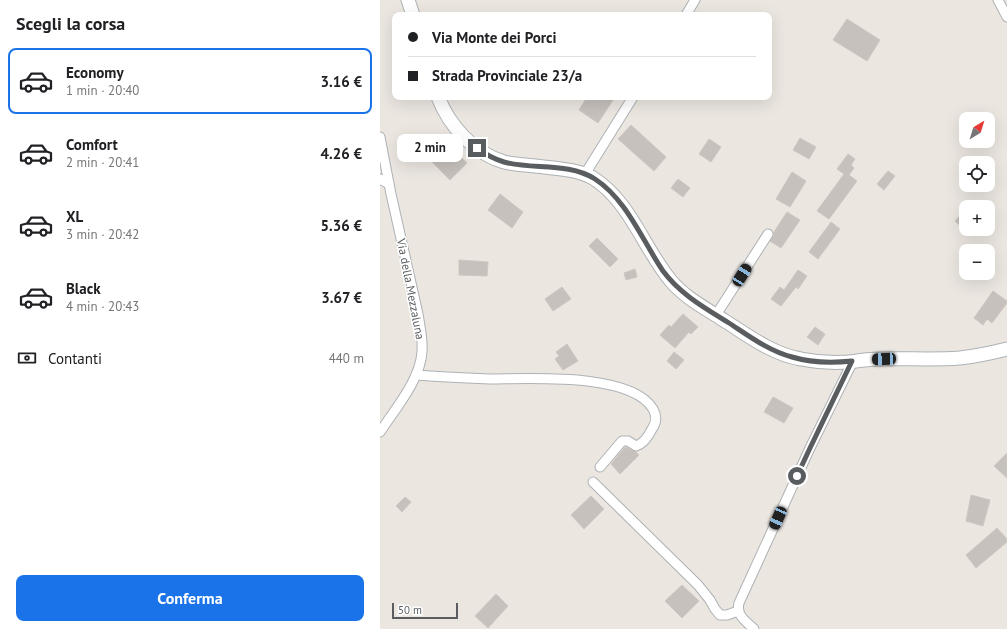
<!DOCTYPE html>
<html lang="it">
<meta charset="utf-8">
<style>
body{margin:0;font-family:"PT Sans",sans-serif;background:#f2f2f2;color:#202124;height:100vh;display:flex;flex-direction:column;font-size:15px;white-space:nowrap}
*{box-sizing:border-box;margin:0}
p{font-size:13px;color:#757577}
.icon{flex:none;width:22px;height:22px;fill:none;stroke:currentColor;stroke-width:2;stroke-linecap:round;stroke-linejoin:round}
.map{position:relative;flex:1;overflow:hidden}
.drawer{display:flex;flex-direction:column;background:#fff;width:380px}
.drawer>*{flex:none}
.top-card{position:absolute;left:12px;top:12px;width:380px;height:88px;border-radius:8px;box-shadow:0 4px 16px #0002;display:grid;align-content:center;height:88px;padding:0 16px;background:#fff}
.needle{width:26px;rotate:38deg}
.controls{position:absolute;left:579px;top:112px;display:grid;gap:8px}
.controls a{display:grid;place-items:center;width:36px;height:36px;border-radius:8px;background:#fff;box-shadow:0 4px 16px #0002;font-size:20px}
.scale{position:absolute;left:12px;bottom:10px;width:66px;box-sizing:border-box;padding-left:4px;border:2px solid #595d60;border-top:0;font-size:11px;line-height:14px;white-space:nowrap;color:#595d60;-webkit-text-stroke:3px #fff;paint-order:stroke}
.end{position:absolute;width:18px;height:18px;margin:-9px;border:5px solid #595d60;background:#fff;box-shadow:0 0 0 2px #fff}
.from{border-radius:50%}
.bubble{position:absolute;height:28px;border-radius:8px;background:#fff;box-shadow:0 4px 16px #0002;font-size:13px;font-weight:700;line-height:28px;text-align:center}
.car{position:absolute;width:12px;height:24px;margin:-12px -6px;border-radius:5px;box-shadow:0 0 3px 1px #0007;background:linear-gradient(#222 24%,#8ab4d8 0 40%,#222 0 76%,#8ab4d8 0 86%,#222 0)}
.top-card b{display:flex;align-items:center;gap:14px;height:38px;font-size:15px}
.top-card b+b{border-top:1px solid #e0e0e0}
.top-card i{width:10px;height:10px;background:#202124}
ul{padding:0;list-style:none}
li{display:flex;align-items:center;gap:12px;height:66px;margin:0 8px 6px;padding:0 8px;border:2px solid transparent;border-radius:8px}
li div{flex:1}
li b{display:block;font-size:15px}
li em{font-style:normal;font-weight:700}
li.active{border-color:#1a73e8}
li>.icon{width:36px;height:36px;stroke-width:1.5}
h2{padding:0 16px;font-size:18px;line-height:48px}
.pay{display:flex;align-items:center;gap:10px;height:44px;padding:0 16px;font-size:15px}
.pay p{margin-inline-start:auto}
.action{display:flex;gap:8px;margin-top:auto;padding:8px 16px}
.action a{flex:1;height:46px;border-radius:8px;background:#1a73e8;color:#fff;font-size:16px;font-weight:700;line-height:46px;text-align:center}
main{display:flex;flex:1;min-height:0}
.map>svg:first-child{display:block}
.building{fill:#c6c1bc;stroke:#cfc7bf}
.lines{fill:none;stroke-linecap:round;stroke-linejoin:round}
.street-casing{stroke:#aeb2b5;stroke-width:11}
.secondary-casing{stroke:#adb2b5;stroke-width:15}
.street{stroke:#fff;stroke-width:9}
.secondary{stroke:#fff;stroke-width:13}
.route{stroke:#595d60;stroke-width:5}
.labels{text-anchor:middle;dominant-baseline:central;stroke-width:3;stroke-linejoin:round;paint-order:stroke}
.street-label{font-size:12px;fill:#595d60;stroke:#fff}
</style>
<main>
<section class="drawer">
<h2>Scegli la corsa</h2>
<ul>
<li class="active"><svg class="icon" aria-label="car" viewBox="0 0 24 24"><path d="M5 17H2v-5l4-1 3-4h7l3 4 3 1v5h-3M9 17h6M6 11h13"/><circle cx="7" cy="17" r="2"/><circle cx="17" cy="17" r="2"/></svg><div><b>Economy</b><p>1 min · 20:40</p></div><em>3.16 €</em></li>
<li><svg class="icon" aria-label="car" viewBox="0 0 24 24"><path d="M5 17H2v-5l4-1 3-4h7l3 4 3 1v5h-3M9 17h6M6 11h13"/><circle cx="7" cy="17" r="2"/><circle cx="17" cy="17" r="2"/></svg><div><b>Comfort</b><p>2 min · 20:41</p></div><em>4.26 €</em></li>
<li><svg class="icon" aria-label="car" viewBox="0 0 24 24"><path d="M5 17H2v-5l4-1 3-4h7l3 4 3 1v5h-3M9 17h6M6 11h13"/><circle cx="7" cy="17" r="2"/><circle cx="17" cy="17" r="2"/></svg><div><b>XL</b><p>3 min · 20:42</p></div><em>5.36 €</em></li>
<li><svg class="icon" aria-label="car" viewBox="0 0 24 24"><path d="M5 17H2v-5l4-1 3-4h7l3 4 3 1v5h-3M9 17h6M6 11h13"/><circle cx="7" cy="17" r="2"/><circle cx="17" cy="17" r="2"/></svg><div><b>Black</b><p>4 min · 20:43</p></div><em>3.67 €</em></li>
</ul>
<div class="pay"><svg class="icon" aria-label="cash" viewBox="0 0 24 24"><path d="M3 7h18v10H3z"/><circle cx="12" cy="12" r="2"/></svg>Contanti<p>440 m</p></div>
<div class="action"><a>Conferma</a></div>
</section>
<div class="map">
<svg width="627" height="629" viewBox="0 0 627 629">
<rect width="100%" height="100%" fill="#ebe6e0"/>
<!-- building -->
<g class="building">
<path d="M467,19L500,40L487,61L453,40Z"/>
<path d="M207,97H235L218,123L199,110Z"/>
<path d="M251,125L286,157L274,171L238,139Z"/>
<path d="M420,138L436,147L429,159L413,150Z"/>
<path d="M329,139L341,147L331,162L319,154Z"/>
<path d="M68,144L87,163L70,180L51,161Z"/>
<path d="M468,154L475,159L471,165L474,168L469,175L477,181L449,219L437,211L464,174L457,169Z"/>
<path d="M508,171L515,176L504,190L497,184Z"/>
<path d="M412,172L426,181L410,207L396,199Z"/>
<path d="M298,179L310,188L303,197L291,188Z"/>
<path d="M120,194L143,212L132,228L108,210Z"/>
<path d="M586,209V231L575,221Z"/>
<path d="M407,212L420,220L401,248L390,241L393,237L394,232Z"/>
<path d="M451,222L460,229L438,259L429,252Z"/>
<path d="M217,238L238,259L230,267L209,246Z"/>
<path d="M79,260L108,262L107,276L79,275Z"/>
<path d="M255,269L257,277L246,280L244,273Z"/>
<path d="M418,270L427,276L418,289L416,287L401,306L391,299L400,287L404,290Z"/>
<path d="M182,287L191,299L173,311L165,299Z"/>
<path d="M613,291L627,301V303L612,323L607,319L603,325L594,318Z"/>
<path d="M303,314L318,327L311,334L309,332L295,348L280,335L289,325L291,327Z"/>
<path d="M435,327L445,334L438,345L427,337Z"/>
<path d="M187,344L198,361L183,370L175,359L179,356L176,352Z"/>
<path d="M294,352L304,360L296,369L287,361Z"/>
<path d="M393,397L413,408L404,423L384,412Z"/>
<path d="M245,447L256,452L259,455L240,474L231,464Z"/>
<path d="M627,453V478L614,466Z"/>
<path d="M591,495L610,500L603,526L586,521Z"/>
<path d="M211,496L224,509L204,529L191,515Z"/>
<path d="M25,497L31,502L22,512L16,506Z"/>
<path d="M617,528L627,539V542L596,568L586,555Z"/>
<path d="M302,585L319,601L302,618L285,601Z"/>
<path d="M116,594L128,606L108,628L95,616Z"/>
</g>
<g class="lines">
<defs>
<g id="street">
<path d="M618,0L627,17"/>
<path d="M306,15L315,0"/>
<path d="M0,137L11,194L38,314C40,327 43,339 42,351C41,379 15,409 0,432"/>
<path d="M205,174L253,97"/>
<path d="M0,179L9,184"/>
<path d="M336,315L388,234"/>
<path d="M36,375C61,377 85,378 110,379C148,379 251,372 273,409C277,416 277,422 272,429C269,435 263,444 256,446L248,441H242L220,467"/>
<path d="M213,482L318,585L330,600L335,609L340,615H347L358,611"/>
<path d="M374,629C366,621 356,616 359,603L430,448L473,361"/>
</g>
<g id="secondary">
<path d="M28,0L33,15"/>
<path d="M58,97C69,125 93,153 124,162C137,165 151,165 164,167C181,169 199,170 213,178C250,201 264,249 291,281C305,298 327,309 345,321C369,336 392,354 421,359C436,362 453,363 468,362C478,361 488,359 499,359C526,358 553,360 580,358C596,356 611,353 627,349"/>
</g>
</defs>
<!-- street casing -->
<use href="#street" class="street-casing"/>
<!-- secondary casing -->
<use href="#secondary" class="secondary-casing"/>
<!-- street -->
<use href="#street" class="street"/>
<!-- secondary -->
<use href="#secondary" class="secondary"/>
</g>
<g class="lines">
<!-- route -->
<path class="route" d="M97,148C105,154 114,159 124,162C153,170 188,162 215,179C247,200 262,240 283,271C300,294 325,308 349,323C369,336 389,351 412,357C432,363 453,363 472,361L430,448L417,476"/>
</g>
<g class="labels">
<!-- street labels -->
<g class="street-label">
<text transform="translate(31 289) rotate(79)">Via della Mezzaluna</text>
</g>
</g>
</svg>
<div class="controls">
<a><svg class="needle" viewBox="-14 -14 28 28"><path d="M0-13l5 13h-10z" fill="#e53935"/><path d="M0 13l5-13h-10z" fill="#757577"/></svg></a>
<a><svg class="icon" aria-label="locate" viewBox="0 0 24 24"><circle cx="12" cy="12" r="6"/><path d="M12 2v4M12 18v4M2 12h4M18 12h4"/></svg></a>
<a>+</a>
<a>−</a>
</div>
<div class="scale">50 m</div>
<i class="end from" style="left:417px;top:476px"></i>
<i class="end" style="left:97px;top:148px"></i>
<div class="bubble" style="left:17px;top:134px;width:66px">2 min</div>
<i class="car" style="left:362px;top:275px;rotate:32deg"></i>
<i class="car" style="left:504px;top:359px;rotate:268deg"></i>
<i class="car" style="left:398px;top:518px;rotate:204deg"></i>
<div class="top-card">
<b><i class="from"></i>Via Monte dei Porci</b>
<b><i></i>Strada Provinciale 23/a</b>
</div>
</div>
</main>
